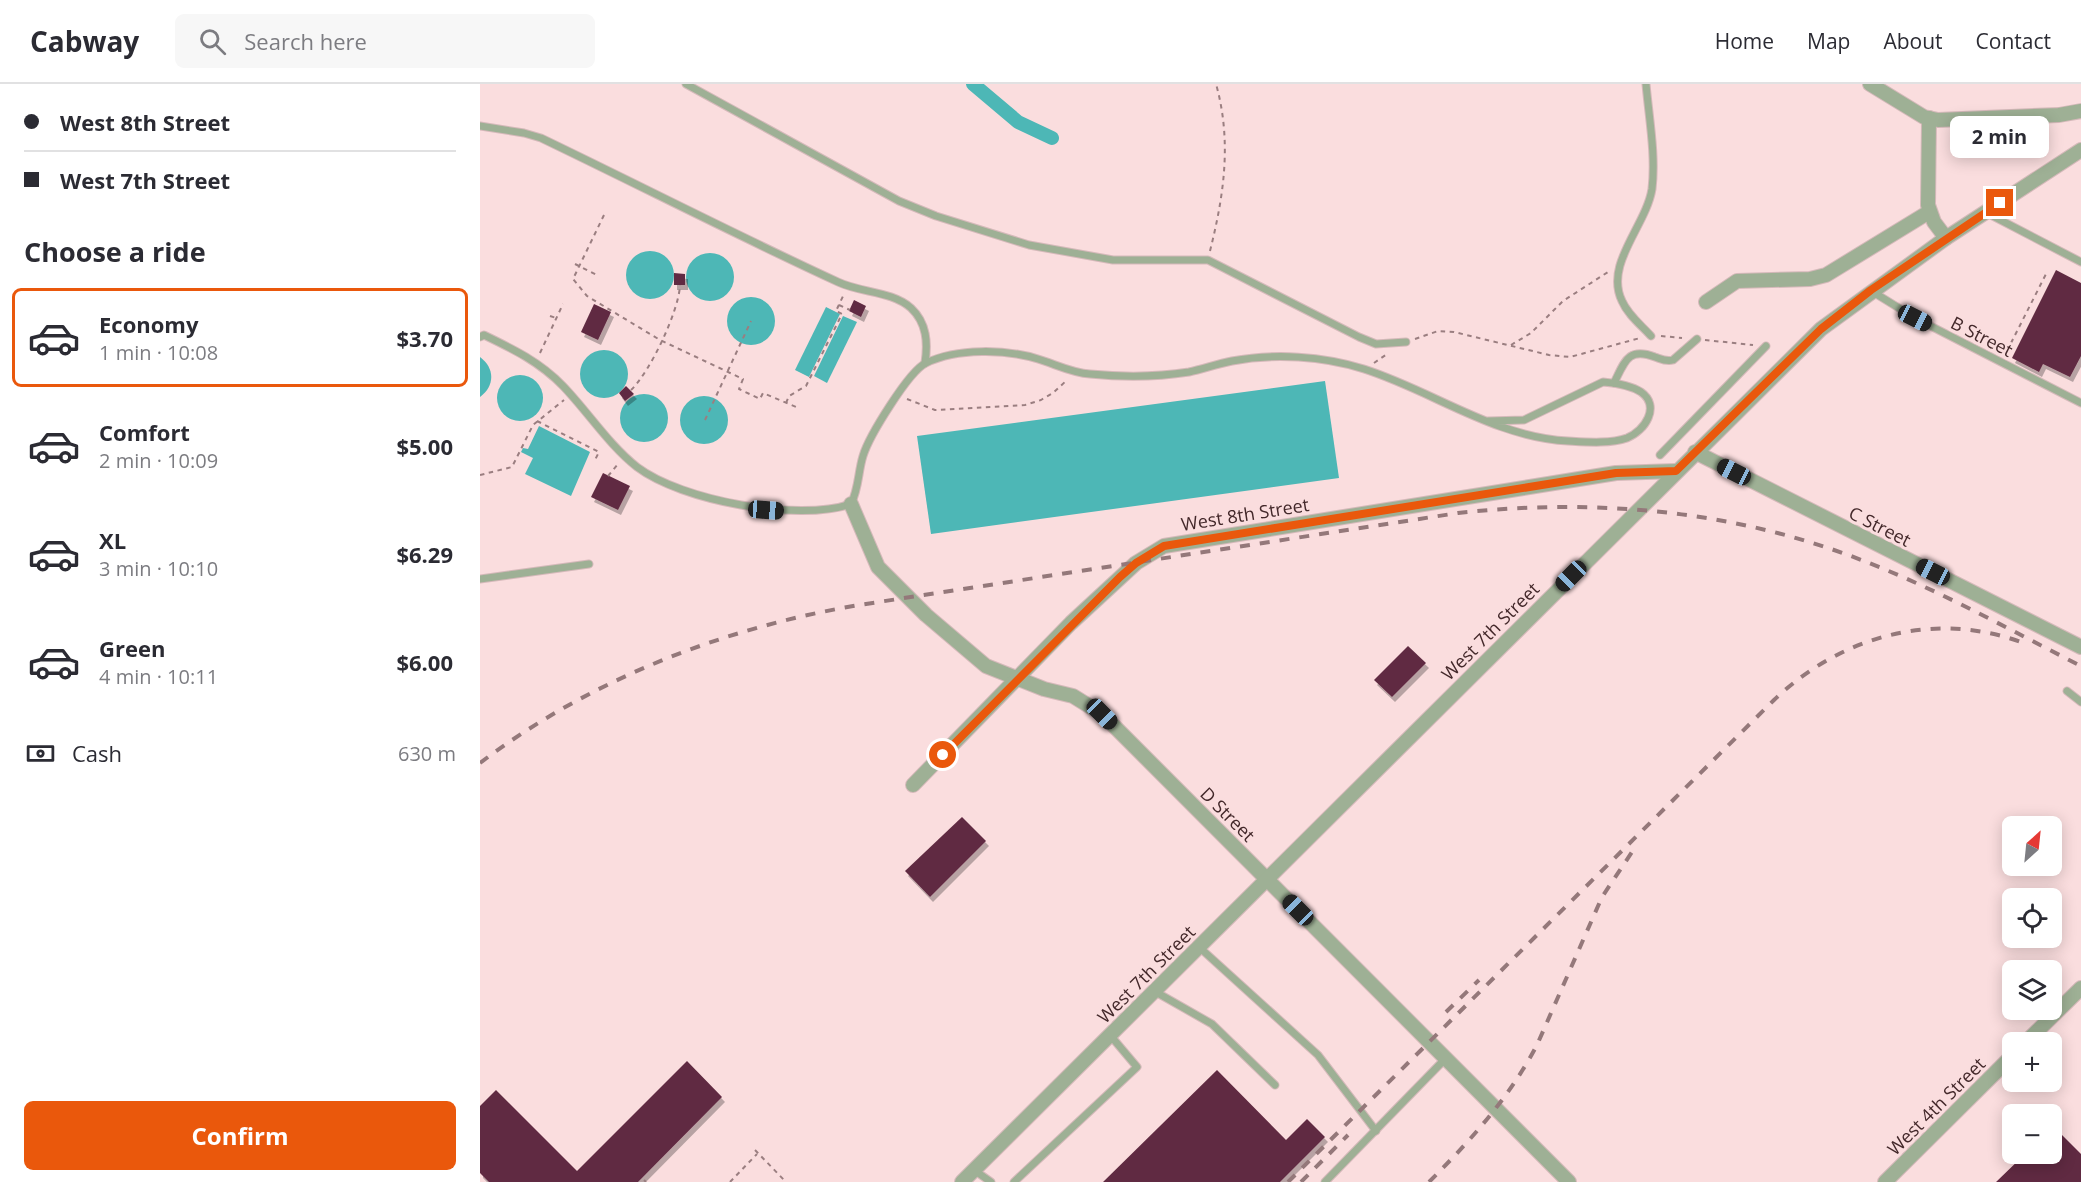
<!DOCTYPE html>
<meta charset="utf-8">
<style>
body{margin:0;font-family:"Open Sans",sans-serif;background:#f7f7f7;color:#2b2b33;height:100vh;display:flex;flex-direction:column;font-size:22px;white-space:nowrap}
*{box-sizing:border-box;margin:0}
p{font-size:20px;color:#7c7c81}
.icon{flex:none;width:33px;height:33px;fill:none;stroke:currentColor;stroke-width:2;stroke-linecap:round;stroke-linejoin:round}
.map{position:relative;flex:1;overflow:hidden}
.details{display:flex;flex-direction:column;background:#fff;width:480px}
.details>*{flex:none}
.guide{display:grid;align-content:center;height:132px;padding:0 24px;background:#fff}
.needle{width:39px;rotate:27deg}
.tools{position:absolute;left:1522px;top:732px;display:grid;gap:12px}
.tools a{display:grid;place-items:center;width:60px;height:60px;border-radius:9px;background:#fff;box-shadow:0 3px 15px #0003;font-size:30px}
.end{position:absolute;width:27px;height:27px;margin:-14px;border:8px solid #ea580c;background:#fff;box-shadow:0 0 0 3px #fff}
.from{border-radius:50%}
.bubble{position:absolute;height:42px;border-radius:9px;background:#fff;box-shadow:0 3px 15px #0003;font-size:20px;font-weight:700;line-height:42px;text-align:center}
.car{position:absolute;width:18px;height:36px;margin:-18px -9px;border-radius:8px;box-shadow:0 0 4px 2px #0007;background:linear-gradient(#222 24%,#8ab4d8 0 40%,#222 0 76%,#8ab4d8 0 86%,#222 0)}
.guide b{display:flex;align-items:center;gap:21px;height:57px;font-size:22px}
.guide b+b{border-top:2px solid #e1e1e2}
.guide i{width:15px;height:15px;background:#2b2b33}
ul{padding:0;list-style:none}
li{display:flex;align-items:center;gap:18px;height:99px;margin:0 12px 9px;padding:0 12px;border:3px solid transparent;border-radius:9px}
li div{flex:1}
li b{display:block;font-size:22px}
li em{font-style:normal;font-weight:700}
li.selected{border-color:#ea580c}
li>.icon{width:54px;height:54px;stroke-width:1.5}
h2{padding:0 24px;font-size:27px;line-height:72px}
.pay{display:flex;align-items:center;gap:15px;height:66px;padding:0 24px;font-size:22px}
.pay p{margin-inline-start:auto}
.cta{display:flex;gap:12px;margin-top:auto;padding:12px 24px}
.cta a{flex:1;height:69px;border-radius:9px;background:#ea580c;color:#fff;font-size:24px;font-weight:700;line-height:69px;text-align:center}
header{display:flex;align-items:center;gap:36px;box-sizing:border-box;height:84px;padding:0 30px;background:#fff;border-bottom:2px solid #e1e1e2}
header strong{font-size:28px}
nav{display:flex;gap:33px;margin-inline-start:auto;font-size:21px}
.search{width:420px;height:54px;background:#f7f7f7;display:flex;align-items:center;gap:15px;box-sizing:border-box;padding:0 21px;border-radius:9px;color:#7c7c81;font-size:22px}
main{display:flex;flex:1;min-height:0}
.map>svg:first-child{display:block}
.water{fill:#4db7b6}
.lines{fill:none;stroke-linecap:round;stroke-linejoin:round}
.canal{stroke:#4db7b6;stroke-width:14}
.building{fill:#602b42;filter:url(#shadow)}
.service-casing{stroke:#d5b9ba;stroke-width:9}
.minor-casing{stroke:#d5b9ba;stroke-width:16}
.path{stroke:#9a7e80;stroke-width:2;stroke-dasharray:4.5 4.5;stroke-linecap:butt}
.service{stroke:#9eb095;stroke-width:7}
.minor{stroke:#9eb095;stroke-width:14}
.rail{stroke:#94787a;stroke-width:4;stroke-dasharray:10 10;stroke-linecap:butt}
.route{stroke:#ea580c;stroke-width:8}
.labels{text-anchor:middle;dominant-baseline:central;stroke-width:6;stroke-linejoin:round;paint-order:stroke}
.street-label{font-size:18px;fill:#43282a;stroke:#faddde}
</style>
<header>
<strong>Cabway</strong>
<div class="search"><svg class="icon" aria-label="search" viewBox="0 0 24 24"><circle cx="10" cy="10" r="6"/><path d="M15 15l6 6"/></svg>Search here</div>
<nav><a>Home</a><a>Map</a><a>About</a><a>Contact</a></nav>
</header>
<main>
<section class="details">
<div class="guide">
<b><i class="from"></i>West 8th Street</b>
<b><i></i>West 7th Street</b>
</div>
<h2>Choose a ride</h2>
<ul>
<li class="selected"><svg class="icon" aria-label="car" viewBox="0 0 24 24"><path d="M5 17H2v-5l4-1 3-4h7l3 4 3 1v5h-3M9 17h6M6 11h13"/><circle cx="7" cy="17" r="2"/><circle cx="17" cy="17" r="2"/></svg><div><b>Economy</b><p>1 min · 10:08</p></div><em>$3.70</em></li>
<li><svg class="icon" aria-label="car" viewBox="0 0 24 24"><path d="M5 17H2v-5l4-1 3-4h7l3 4 3 1v5h-3M9 17h6M6 11h13"/><circle cx="7" cy="17" r="2"/><circle cx="17" cy="17" r="2"/></svg><div><b>Comfort</b><p>2 min · 10:09</p></div><em>$5.00</em></li>
<li><svg class="icon" aria-label="car" viewBox="0 0 24 24"><path d="M5 17H2v-5l4-1 3-4h7l3 4 3 1v5h-3M9 17h6M6 11h13"/><circle cx="7" cy="17" r="2"/><circle cx="17" cy="17" r="2"/></svg><div><b>XL</b><p>3 min · 10:10</p></div><em>$6.29</em></li>
<li><svg class="icon" aria-label="car" viewBox="0 0 24 24"><path d="M5 17H2v-5l4-1 3-4h7l3 4 3 1v5h-3M9 17h6M6 11h13"/><circle cx="7" cy="17" r="2"/><circle cx="17" cy="17" r="2"/></svg><div><b>Green</b><p>4 min · 10:11</p></div><em>$6.00</em></li>
</ul>
<div class="pay"><svg class="icon" aria-label="cash" viewBox="0 0 24 24"><path d="M3 7h18v10H3z"/><circle cx="12" cy="12" r="2"/></svg>Cash<p>630 m</p></div>
<div class="cta"><a>Confirm</a></div>
</section>
<div class="map">
<svg width="1601" height="1098" viewBox="0 0 1601 1098">
<defs>
<filter id="shadow"><feDropShadow dx="3" dy="5" stdDeviation="0" flood-color="#0004"/></filter>
</defs>
<rect width="100%" height="100%" fill="#faddde"/>
<!-- water -->
<g class="water">
<circle cx="170" cy="191" r="24"/>
<circle cx="230" cy="193" r="24"/>
<circle cx="271" cy="237" r="24"/>
<path d="M346,223L360,230L329,293L315,286Z"/>
<path d="M363,232L377,238L347,299L334,292Z"/>
<circle cx="124" cy="290" r="24"/>
<path d="M0,273C15,284 15,302 0,313Z"/>
<circle cx="40" cy="314" r="23"/>
<path d="M845,297L859,394L451,450L437,352Z"/>
<circle cx="164" cy="334" r="24"/>
<circle cx="224" cy="336" r="24"/>
<path d="M59,342L110,368L91,412L45,390L53,374L41,368L43,364L48,365Z"/>
</g>
<g class="lines">
<!-- canal -->
<path class="canal" d="M493,0L538,38L572,54"/>
</g>
<!-- building -->
<g class="building">
<path d="M1576,186L1601,199V272L1590,293L1563,280L1559,288L1532,274Z"/>
<path d="M194,189L205,190V201H194Z"/>
<path d="M374,216L386,222L381,233L369,227Z"/>
<path d="M114,220L131,228L118,256L101,248Z"/>
<path d="M146,302L154,310L145,317L139,309Z"/>
<path d="M123,389L150,402L138,426L111,413Z"/>
<path d="M928,562L946,579L912,613L894,596Z"/>
<path d="M482,733L506,757L450,813L425,787Z"/>
<path d="M207,977L242,1013L158,1098H9L0,1089V1022L16,1006L97,1087Z"/>
<path d="M737,986L806,1056L827,1035L845,1053L800,1098H623Z"/>
<path d="M1572,1041L1601,1070V1098H1516L1545,1070H1572Z"/>
</g>
<g class="lines">
<defs>
<g id="service">
<path d="M206,0L419,117L456,132L549,161L633,176H728L879,253L896,260L926,258"/>
<path d="M1166,0C1169,34 1176,71 1172,105C1166,142 1124,180 1142,217C1148,231 1161,241 1171,252"/>
<path d="M0,42L44,49L61,54C161,102 258,152 358,198C381,209 412,207 431,224C447,239 448,259 445,279"/>
<path d="M1505,128L1601,178"/>
<path d="M1393,208L1435,234L1601,319"/>
<path d="M0,253L4,251C33,265 60,278 83,302C108,328 129,361 157,383C202,417 318,438 371,420C379,404 378,388 383,372C389,352 429,287 446,279C477,264 526,265 558,275C575,280 592,289 610,290C641,293 677,293 709,288C723,285 737,280 752,277C794,269 843,272 884,285C953,307 1014,353 1088,357C1106,358 1130,360 1147,354C1165,347 1181,322 1161,308C1150,301 1135,299 1123,298L1044,336L1008,337"/>
<path d="M1134,299C1145,277 1148,263 1175,273C1181,275 1186,278 1193,276L1217,255"/>
<path d="M1180,371L1286,262"/>
<path d="M0,495L109,480"/>
<path d="M1587,607L1601,618"/>
<path d="M719,863L838,971L896,1047"/>
<path d="M674,907L732,940L795,1001"/>
<path d="M494,1086L511,1098"/>
<path d="M534,1098L657,983L630,951"/>
<path d="M845,1098L966,974"/>
</g>
<g id="minor">
<path d="M1390,0L1444,33L1458,36L1579,31L1601,27"/>
<path d="M1449,34L1448,121L1454,138L1466,154"/>
<path d="M1226,218L1257,197L1330,195L1346,191L1449,128"/>
<path d="M1215,368L1601,563"/>
<path d="M371,420L398,483L446,531L506,582L564,605L593,612L622,630L1089,1098"/>
<path d="M433,701L591,539L656,479L684,462L1136,389L1196,387"/>
<path d="M1546,958L1601,904"/>
<path d="M482,1098L1341,245L1466,154L1601,66"/>
<path d="M1405,1098L1533,971"/>
</g>
</defs>
<!-- service casing -->
<use href="#service" class="service-casing"/>
<!-- minor casing -->
<use href="#minor" class="minor-casing"/>
<!-- path -->
<g class="path">
<path d="M124,131L93,195L107,212L180,256L263,295L259,305L280,315L283,309L316,323"/>
<path d="M730,167C744,111 752,57 736,0"/>
<path d="M95,180L119,192"/>
<path d="M359,221L370,226"/>
<path d="M70,232L76,234"/>
<path d="M1181,252L1202,254"/>
<path d="M935,255L958,247L974,248L1069,271L1090,273L1160,254"/>
<path d="M1225,256L1273,261"/>
<path d="M1531,259L1566,190"/>
<path d="M1031,261L1051,249L1083,217L1128,188"/>
<path d="M60,269L83,220"/>
<path d="M894,279L907,270"/>
<path d="M151,306C170,288 199,227 200,201"/>
<path d="M427,315L455,326L545,321L561,316L573,309L587,296"/>
<path d="M306,319L309,312L326,302L362,230L356,227L364,210"/>
<path d="M225,336L271,237"/>
<path d="M57,337L119,368L115,376"/>
<path d="M0,391L32,383L53,341L84,316"/>
<path d="M128,392L138,380"/>
<path d="M275,1066L306,1098"/>
<path d="M164,1096L166,1098"/>
<path d="M250,1098L277,1070"/>
</g>
<!-- service -->
<use href="#service" class="service"/>
<!-- minor -->
<use href="#minor" class="minor"/>
<!-- rail -->
<g class="rail">
<path d="M0,679C111,595 243,544 379,521L978,429C1116,414 1254,426 1384,477C1459,506 1530,546 1601,582"/>
<path d="M966,928L999,896"/>
<path d="M808,1098L1294,616C1360,553 1452,526 1541,558"/>
<path d="M821,1098L868,1051"/>
<path d="M949,1098C991,1056 1029,1014 1057,961L1122,813L1156,762"/>
</g>
</g>
<g class="lines">
<!-- route -->
<path class="route" d="M463,671L640,493L656,479L684,462L1136,389L1196,387L1341,245L1391,206L1520,119"/>
</g>
<g class="labels">
<!-- street labels -->
<g class="street-label">
<text transform="translate(1502 252) rotate(27)">B Street</text>
<text transform="translate(765 430) rotate(-9)">West 8th Street</text>
<text transform="translate(1400 442) rotate(27)">C Street</text>
<text transform="translate(1010 547) rotate(-45)">West 7th Street</text>
<text transform="translate(748 730) rotate(45)">D Street</text>
<text transform="translate(666 890) rotate(-45)">West 7th Street</text>
<text transform="translate(1456 1022) rotate(-45)">West 4th Street</text>
</g>
</g>
</svg>
<div class="tools">
<a><svg class="needle" viewBox="-14 -14 28 28"><path d="M0-13l5 13h-10z" fill="#e53935"/><path d="M0 13l5-13h-10z" fill="#7c7c81"/></svg></a>
<a><svg class="icon" aria-label="locate" viewBox="0 0 24 24"><circle cx="12" cy="12" r="6"/><path d="M12 2v4M12 18v4M2 12h4M18 12h4"/></svg></a>
<a><svg class="icon" aria-label="layers" viewBox="0 0 24 24"><path d="M12 4l9 5-9 5-9-5zM3 14l9 5 9-5"/></svg></a>
<a>+</a>
<a>−</a>
</div>
<i class="end from" style="left:463px;top:671px"></i>
<i class="end" style="left:1520px;top:119px"></i>
<div class="bubble" style="left:1470px;top:32px;width:99px">2 min</div>
<i class="car" style="left:1435px;top:234px;rotate:117deg"></i>
<i class="car" style="left:1254px;top:388px;rotate:297deg"></i>
<i class="car" style="left:286px;top:426px;rotate:94deg"></i>
<i class="car" style="left:1453px;top:488px;rotate:297deg"></i>
<i class="car" style="left:1091px;top:492px;rotate:225deg"></i>
<i class="car" style="left:622px;top:630px;rotate:135deg"></i>
<i class="car" style="left:818px;top:826px;rotate:315deg"></i>
</div>
</main>
